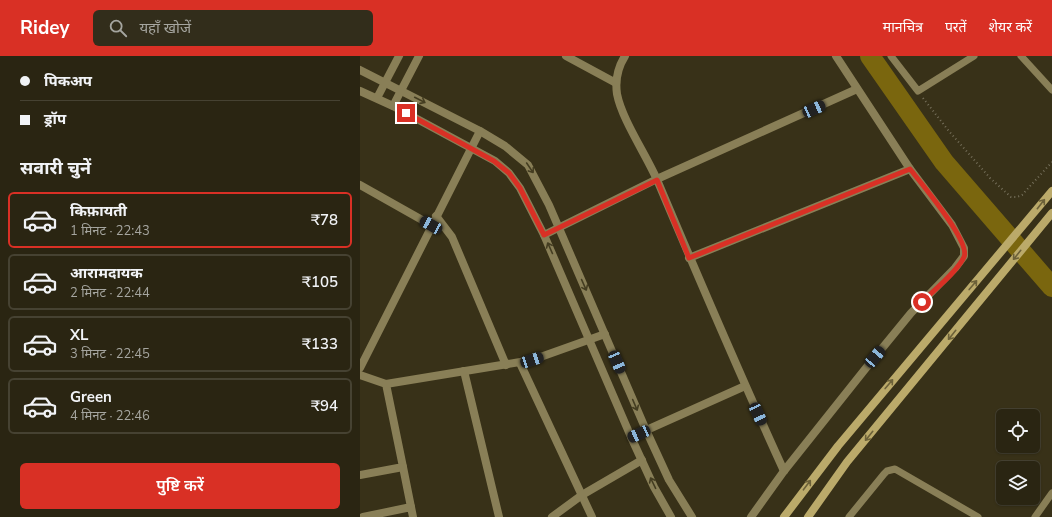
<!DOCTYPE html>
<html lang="hi">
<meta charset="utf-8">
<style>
body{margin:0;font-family:"Nunito Sans","Noto Sans Devanagari",sans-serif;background:#322d1b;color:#f1f3f6;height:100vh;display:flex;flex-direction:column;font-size:15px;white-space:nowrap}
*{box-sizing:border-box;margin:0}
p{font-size:13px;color:#a5a59f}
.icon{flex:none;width:22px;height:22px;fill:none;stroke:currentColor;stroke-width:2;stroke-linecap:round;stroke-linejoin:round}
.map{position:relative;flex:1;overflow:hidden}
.details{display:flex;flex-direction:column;background:#2a2512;width:360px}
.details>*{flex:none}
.hud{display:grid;align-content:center;height:88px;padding:0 20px;background:#2a2512}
.controls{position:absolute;left:636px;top:353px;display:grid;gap:8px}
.controls a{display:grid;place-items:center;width:44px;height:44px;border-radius:6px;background:#2a2512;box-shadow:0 1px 3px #0004,0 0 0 1px #464232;font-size:20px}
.end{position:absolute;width:18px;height:18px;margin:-9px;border:5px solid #d93025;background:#fff;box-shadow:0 0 0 2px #fff}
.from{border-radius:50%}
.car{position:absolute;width:12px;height:24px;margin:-12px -6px;border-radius:5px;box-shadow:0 0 3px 1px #0007;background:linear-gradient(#222 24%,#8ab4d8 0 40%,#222 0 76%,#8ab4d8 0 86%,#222 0)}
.hud b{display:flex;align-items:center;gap:14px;height:38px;font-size:15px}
.hud b+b{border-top:1px solid #464232}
.hud i{width:10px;height:10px;background:#f1f3f6}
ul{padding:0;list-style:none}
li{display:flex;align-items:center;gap:12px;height:56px;margin:0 8px 6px;padding:0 12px;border:2px solid #464232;border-radius:6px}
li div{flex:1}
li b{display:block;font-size:15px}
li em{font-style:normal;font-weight:600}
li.current{border-color:#d93025}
li>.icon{width:36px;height:36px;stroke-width:1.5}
h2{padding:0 20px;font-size:18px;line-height:48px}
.action{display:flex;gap:8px;margin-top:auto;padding:8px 20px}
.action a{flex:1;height:46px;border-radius:6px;background:#d93025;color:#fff;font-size:16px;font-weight:600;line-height:46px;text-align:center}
header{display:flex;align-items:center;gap:24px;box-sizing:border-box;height:56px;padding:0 20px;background:#d93025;color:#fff}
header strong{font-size:19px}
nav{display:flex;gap:22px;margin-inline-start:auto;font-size:14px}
.search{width:280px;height:36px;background:#322d1b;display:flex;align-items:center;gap:10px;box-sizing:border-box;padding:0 14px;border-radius:6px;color:#a5a59f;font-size:15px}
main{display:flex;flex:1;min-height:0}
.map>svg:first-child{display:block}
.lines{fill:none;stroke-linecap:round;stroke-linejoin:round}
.river{stroke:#7a660e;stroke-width:20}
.path{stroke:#77715c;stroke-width:2;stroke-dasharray:1 3;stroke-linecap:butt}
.lane{stroke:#897f57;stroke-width:7}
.street{stroke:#897f57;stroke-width:8}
.secondary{stroke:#bbaa6a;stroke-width:8}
.oneway{stroke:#443d21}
.oneway2{stroke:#6c6139}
.route{stroke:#d93025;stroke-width:5}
</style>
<header>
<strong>Ridey</strong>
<div class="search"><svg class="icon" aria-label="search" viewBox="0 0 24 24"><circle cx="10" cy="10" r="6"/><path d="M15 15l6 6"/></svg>यहाँ खोजें</div>
<nav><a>मानचित्र</a><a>परतें</a><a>शेयर करें</a></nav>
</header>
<main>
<section class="details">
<div class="hud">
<b><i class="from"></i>पिकअप</b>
<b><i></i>ड्रॉप</b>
</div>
<h2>सवारी चुनें</h2>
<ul>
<li class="current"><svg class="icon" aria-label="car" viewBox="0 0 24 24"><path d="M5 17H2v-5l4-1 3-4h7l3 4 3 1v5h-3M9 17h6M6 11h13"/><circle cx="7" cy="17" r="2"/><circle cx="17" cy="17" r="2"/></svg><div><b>किफ़ायती</b><p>1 मिनट · 22:43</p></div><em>₹78</em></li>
<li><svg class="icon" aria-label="car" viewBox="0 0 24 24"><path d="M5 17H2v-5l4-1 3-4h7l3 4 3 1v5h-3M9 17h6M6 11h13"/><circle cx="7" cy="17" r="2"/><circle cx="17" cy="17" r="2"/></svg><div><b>आरामदायक</b><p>2 मिनट · 22:44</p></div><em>₹105</em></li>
<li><svg class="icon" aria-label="car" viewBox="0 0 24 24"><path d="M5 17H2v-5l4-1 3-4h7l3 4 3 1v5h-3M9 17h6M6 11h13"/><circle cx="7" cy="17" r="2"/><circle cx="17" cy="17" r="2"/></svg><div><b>XL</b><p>3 मिनट · 22:45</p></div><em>₹133</em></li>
<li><svg class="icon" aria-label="car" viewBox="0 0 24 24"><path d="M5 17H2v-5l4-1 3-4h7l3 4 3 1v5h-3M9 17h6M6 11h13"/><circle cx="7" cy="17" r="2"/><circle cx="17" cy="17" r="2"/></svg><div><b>Green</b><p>4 मिनट · 22:46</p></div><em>₹94</em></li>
</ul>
<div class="action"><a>पुष्टि करें</a></div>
</section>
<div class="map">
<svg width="692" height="461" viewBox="0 0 692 461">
<rect width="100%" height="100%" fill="#383118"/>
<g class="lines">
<!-- river -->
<path class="river" d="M510,0L584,106L692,231"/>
<!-- path -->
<path class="path" d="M563,42L588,74L630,122L651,141H657L662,139L692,106"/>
<!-- lane -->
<g class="lane">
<path d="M531,0L558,35L614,0"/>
<path d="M661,0L692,34"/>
<path d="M489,461L524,418L527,415L535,413L618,461"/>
<path d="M675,461L692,437"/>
</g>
<!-- street -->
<g class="street">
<path d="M206,0L256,27"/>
<path d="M265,0C258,11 255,24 257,38C262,64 287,100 298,126C339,223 380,319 424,415"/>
<path d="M0,14L120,75L145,90L168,109L189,149L286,374L309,424L332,461"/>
<path d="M0,35L33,50L135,105L149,117L160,132L184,179L271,381L294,431L311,461"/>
<path d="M17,42L39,0"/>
<path d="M33,50L59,0"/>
<path d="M0,129L71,169"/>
<path d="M76,160L92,181L146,309"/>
<path d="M184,179L297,123L497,33"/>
<path d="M329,202L550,113"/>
<path d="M160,307L232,461"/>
<path d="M0,312L120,75"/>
<path d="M104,315L139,461"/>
<path d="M0,319L26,328L43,411L0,419"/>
<path d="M26,328L172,304L245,278"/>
<path d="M271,381L385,330"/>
<path d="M43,411L51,451"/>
<path d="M3,461L51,451L53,461"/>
<path d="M192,461L222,439L282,404"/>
<path d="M391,461L424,415L506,312L551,257L595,212L604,200V192L592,169L550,113L476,0"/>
</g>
<!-- secondary -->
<g class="secondary">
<path d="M424,461L478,390L692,135"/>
<path d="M448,461L487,406L692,157"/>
</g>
</g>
<!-- one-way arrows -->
<defs><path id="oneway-shaft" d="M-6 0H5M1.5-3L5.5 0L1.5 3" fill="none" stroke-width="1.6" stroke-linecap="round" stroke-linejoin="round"/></defs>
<g class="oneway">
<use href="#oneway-shaft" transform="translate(60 44) rotate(27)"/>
<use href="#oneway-shaft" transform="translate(170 112) rotate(56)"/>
<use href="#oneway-shaft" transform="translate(190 192) rotate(-114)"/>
<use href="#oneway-shaft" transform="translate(224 229) rotate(66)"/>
<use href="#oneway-shaft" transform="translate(275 349) rotate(67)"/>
<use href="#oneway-shaft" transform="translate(293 427) rotate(-116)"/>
</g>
<g class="oneway2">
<use href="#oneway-shaft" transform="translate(681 148) rotate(-52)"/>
<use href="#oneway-shaft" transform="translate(657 199) rotate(129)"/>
<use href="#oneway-shaft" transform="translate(613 229) rotate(-50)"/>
<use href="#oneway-shaft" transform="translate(592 279) rotate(129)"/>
<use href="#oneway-shaft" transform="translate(529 328) rotate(-50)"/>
<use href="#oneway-shaft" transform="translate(509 380) rotate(129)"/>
<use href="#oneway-shaft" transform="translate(447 429) rotate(-53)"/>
</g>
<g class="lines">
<!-- route -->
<path class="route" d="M46,57L134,105L149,117L160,132L184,179L297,124L329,202L550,113C561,127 611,186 604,201C597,216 574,234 562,246"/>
</g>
</svg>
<div class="controls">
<a><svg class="icon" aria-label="locate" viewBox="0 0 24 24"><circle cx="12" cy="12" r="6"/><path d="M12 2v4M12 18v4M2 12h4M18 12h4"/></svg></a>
<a><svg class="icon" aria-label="layers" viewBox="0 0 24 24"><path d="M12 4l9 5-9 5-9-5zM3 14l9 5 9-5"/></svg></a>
</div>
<i class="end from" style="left:562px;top:246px"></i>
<i class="end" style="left:46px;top:57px"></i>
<i class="car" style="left:454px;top:53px;rotate:66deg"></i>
<i class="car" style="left:71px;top:169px;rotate:299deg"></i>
<i class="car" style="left:515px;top:301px;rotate:40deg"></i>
<i class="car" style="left:172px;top:304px;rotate:72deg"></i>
<i class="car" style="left:257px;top:306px;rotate:157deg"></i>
<i class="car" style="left:398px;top:358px;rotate:155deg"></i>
<i class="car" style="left:279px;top:378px;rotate:246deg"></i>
</div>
</main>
